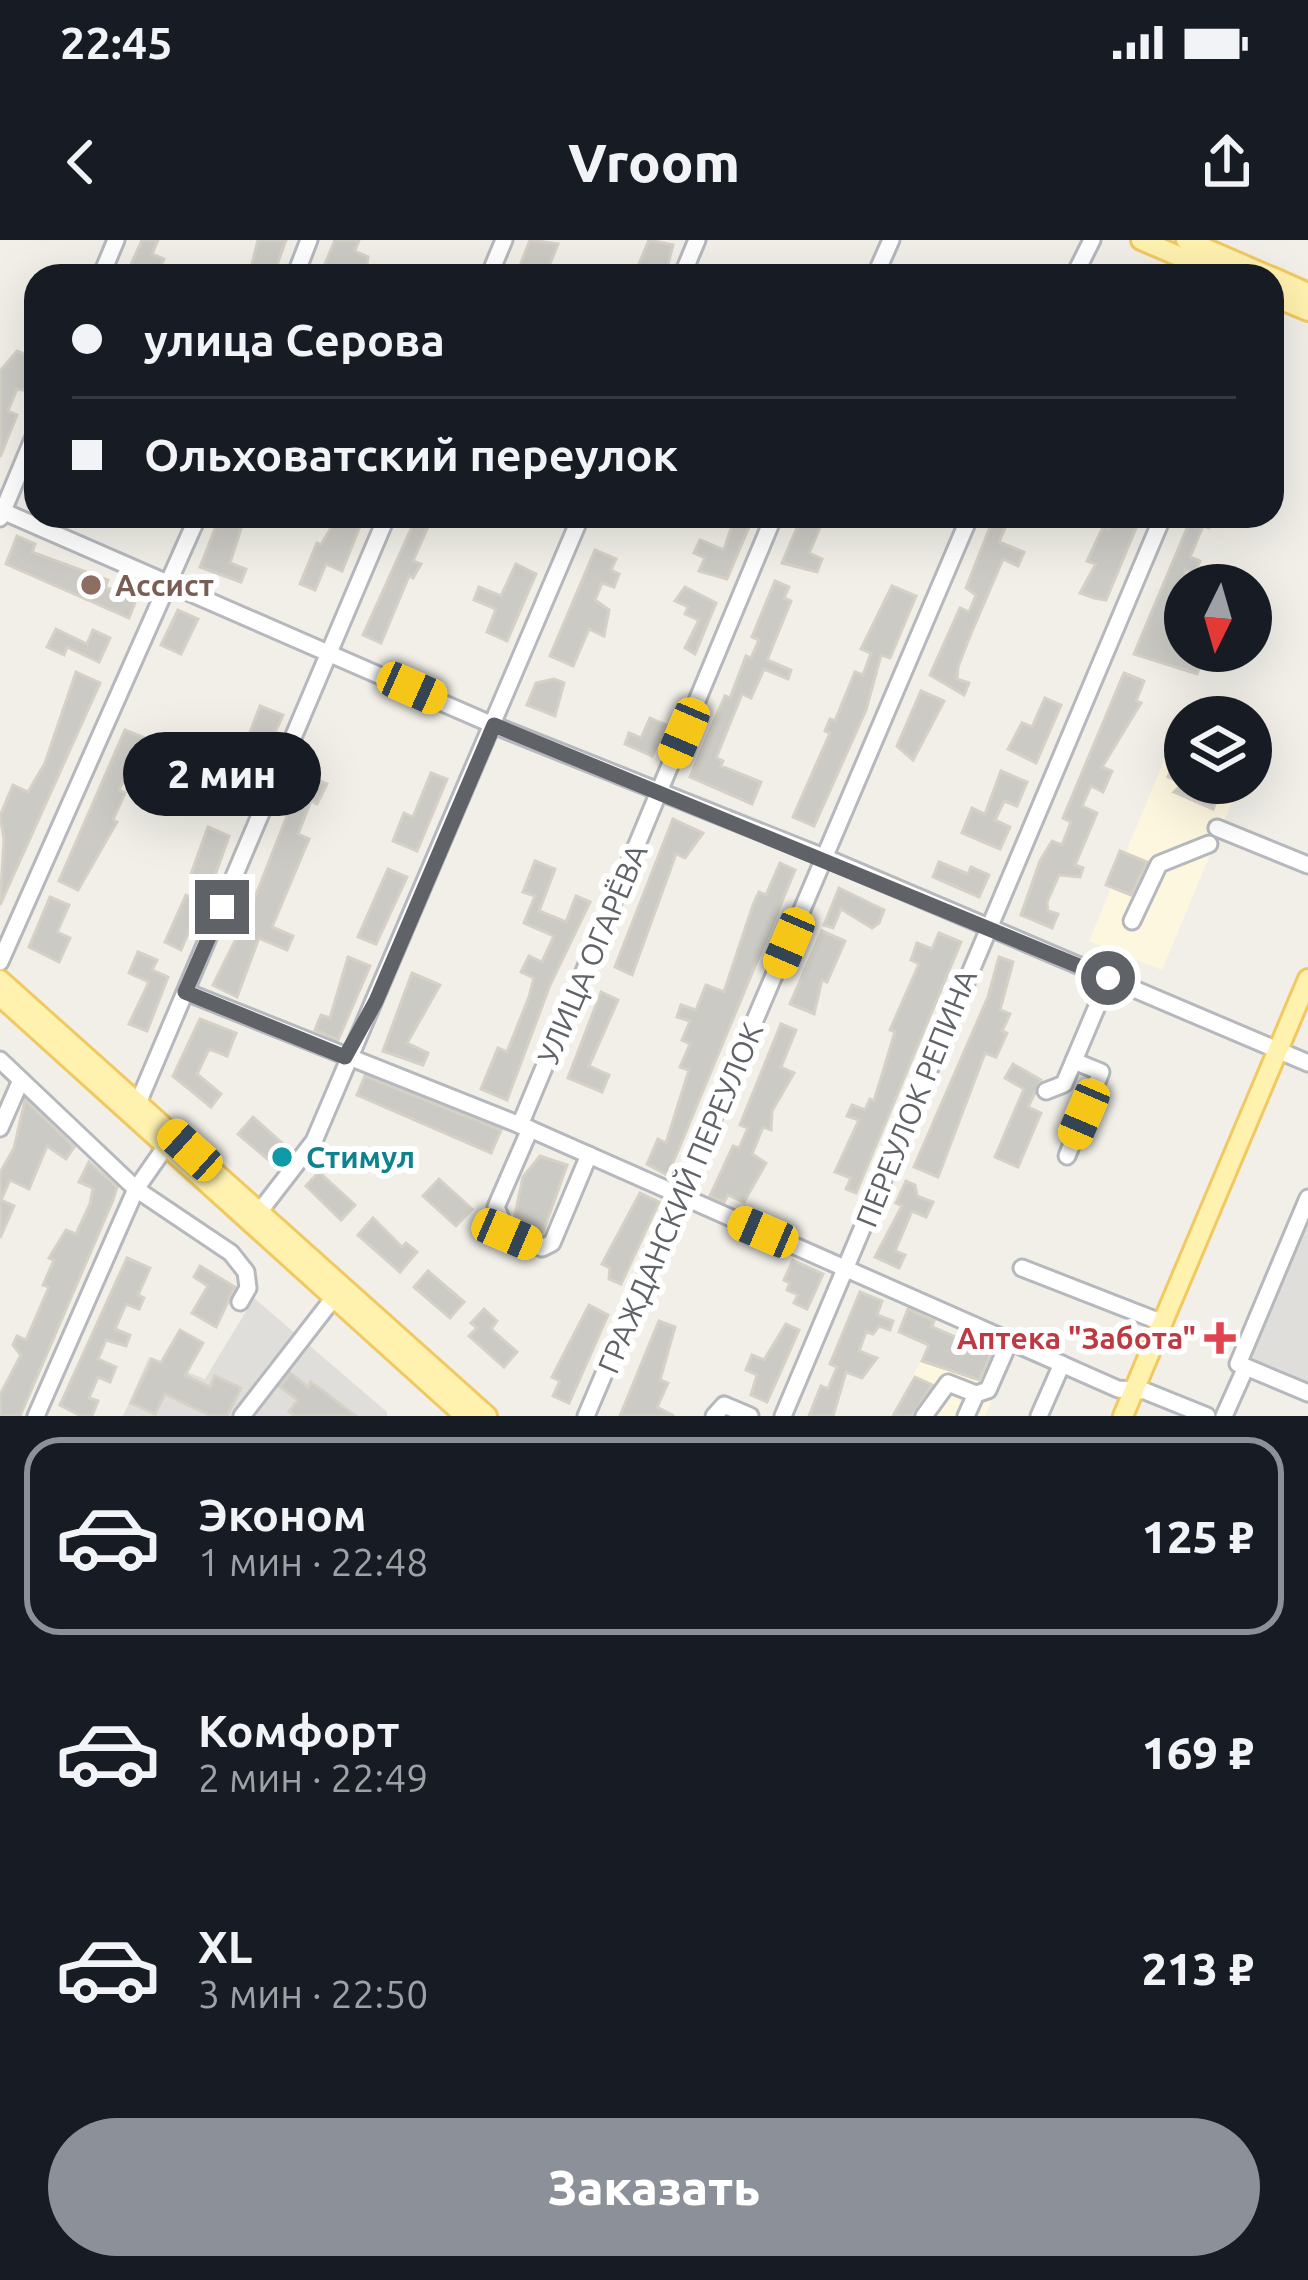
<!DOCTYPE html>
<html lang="ru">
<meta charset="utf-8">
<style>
body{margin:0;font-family:Ubuntu,sans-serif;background:#20242c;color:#f1f3f6;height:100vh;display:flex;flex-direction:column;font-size:45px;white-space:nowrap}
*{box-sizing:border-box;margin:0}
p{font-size:39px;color:#9ea1a6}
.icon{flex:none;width:66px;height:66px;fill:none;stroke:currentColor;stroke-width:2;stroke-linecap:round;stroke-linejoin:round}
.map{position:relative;height:1176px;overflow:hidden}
.side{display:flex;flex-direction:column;background:#171b24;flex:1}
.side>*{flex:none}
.hud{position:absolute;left:24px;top:24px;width:1260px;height:264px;border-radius:36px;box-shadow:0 12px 48px #0002;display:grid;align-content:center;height:264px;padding:0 48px;background:#171b24}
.needle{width:78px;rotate:185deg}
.fabs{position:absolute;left:1164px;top:324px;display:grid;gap:24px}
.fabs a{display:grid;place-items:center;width:108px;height:108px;border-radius:50%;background:#171b24;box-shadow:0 12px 48px #0002;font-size:60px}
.end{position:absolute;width:54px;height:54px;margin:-27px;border:15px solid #5f6368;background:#fff;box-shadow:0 0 0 6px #fff}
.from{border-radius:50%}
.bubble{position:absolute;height:84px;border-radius:42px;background:#171b24;box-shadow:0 12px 48px #0002;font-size:39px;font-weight:800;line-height:84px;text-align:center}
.car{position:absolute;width:36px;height:72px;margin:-36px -18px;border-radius:15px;box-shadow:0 0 9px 3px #0007;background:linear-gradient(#f5c518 24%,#345 0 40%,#f5c518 0 76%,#345 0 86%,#f5c518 0)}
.hud b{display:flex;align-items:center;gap:42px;height:114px;font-size:45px}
.hud b+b{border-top:3px solid #363941}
.hud i{width:30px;height:30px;background:#f1f3f6}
ul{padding:21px 0 0;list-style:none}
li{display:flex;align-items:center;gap:36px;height:198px;margin:0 24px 18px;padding:0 24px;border:6px solid transparent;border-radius:36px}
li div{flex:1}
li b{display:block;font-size:45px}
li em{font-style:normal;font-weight:800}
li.active{border-color:#8c9099}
li>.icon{width:108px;height:108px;stroke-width:1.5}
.action{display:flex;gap:24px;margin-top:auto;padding:24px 48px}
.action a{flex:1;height:138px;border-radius:72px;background:#8c9099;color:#fff;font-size:48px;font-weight:800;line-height:138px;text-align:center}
.status{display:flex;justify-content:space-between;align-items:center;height:84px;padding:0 60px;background:#171b24;direction:ltr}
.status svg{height:33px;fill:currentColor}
header{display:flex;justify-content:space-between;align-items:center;height:156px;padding:0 48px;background:#171b24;font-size:54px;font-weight:800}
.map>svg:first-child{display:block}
.commercial{fill:#fef7e0}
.industrial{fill:#e0deda}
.building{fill:#cccac5;stroke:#d6d1c6;stroke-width:3}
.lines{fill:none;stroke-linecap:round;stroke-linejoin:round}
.minor-casing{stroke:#b5b8bc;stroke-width:21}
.major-casing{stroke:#f2c960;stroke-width:24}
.minor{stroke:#fff;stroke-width:15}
.major{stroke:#fff2af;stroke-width:18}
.route{stroke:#5f6368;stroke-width:15}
.education-dot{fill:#8d6e63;stroke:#fff;stroke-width:4.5}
.culture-dot{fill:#0f9aa8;stroke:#fff;stroke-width:4.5}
.health-dot{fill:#e0444e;stroke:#fff;stroke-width:4.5}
.labels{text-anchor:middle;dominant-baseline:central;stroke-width:12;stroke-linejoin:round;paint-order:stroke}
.education-label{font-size:30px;font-weight:bold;fill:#785e54;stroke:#fff;text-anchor:start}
.street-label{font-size:30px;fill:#5f6368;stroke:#fff}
.culture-label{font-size:30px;font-weight:bold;fill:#0d838f;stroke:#fff;text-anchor:start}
.health-label{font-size:30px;font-weight:bold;fill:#be3a42;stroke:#fff;text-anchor:end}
</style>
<div class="status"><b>22:45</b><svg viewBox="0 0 49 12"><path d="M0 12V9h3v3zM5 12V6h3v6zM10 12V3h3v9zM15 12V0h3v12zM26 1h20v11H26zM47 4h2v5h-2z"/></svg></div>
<header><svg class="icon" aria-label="back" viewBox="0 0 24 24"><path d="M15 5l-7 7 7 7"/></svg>Vroom<svg class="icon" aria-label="share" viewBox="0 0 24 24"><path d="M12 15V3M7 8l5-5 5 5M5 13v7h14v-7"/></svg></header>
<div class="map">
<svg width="1308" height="1176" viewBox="0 0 1308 1176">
<rect width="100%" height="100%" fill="#f1efe8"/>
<!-- commercial -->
<g class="commercial">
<path d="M1185,470L1203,477H1185V543H1240L1162,730L1089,701Z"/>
<path d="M936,1089L984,1110L987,1105L1001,1111L1008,1121L985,1176H893Z"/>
</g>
<!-- industrial -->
<g class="industrial">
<path d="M1308,950V1147L1240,1119Z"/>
<path d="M254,1058L387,1172V1176H123L149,1117L205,1139Z"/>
</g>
<!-- building -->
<g class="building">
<path d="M142,0H158L152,14L164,19L156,36H126Z"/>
<path d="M258,0H286L273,36H249Z"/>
<path d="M335,0H359L355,11L368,17L366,31L354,26L350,36H320Z"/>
<path d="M530,0L558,4L545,36H516Z"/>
<path d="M649,0L673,5L665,36H634Z"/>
<path d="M17,111L36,119V134L28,151L17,149L8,171L17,175L0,217V131Z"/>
<path d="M220,276H245L230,323L246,329L241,342L200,327Z"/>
<path d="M338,276H364L342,331L326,324L315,350L300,344L317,303L321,305Z"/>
<path d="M417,276L430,282L413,321L421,324L413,338L409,336L381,403L363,395Z"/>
<path d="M735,276L751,282L727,339L699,331L705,318L694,313L700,300L724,310Z"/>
<path d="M802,276H825L809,313L822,319L817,332L782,323Z"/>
<path d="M1115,276H1141L1106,360L1094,358L1080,353L1096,324L1087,321L1103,287L1109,290Z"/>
<path d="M1180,276H1214L1209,288L1203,286L1190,317L1200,321L1194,334L1185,329V414L1202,421L1197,434L1134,414L1190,281Z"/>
<path d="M992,282L1005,288L999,302L1024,312L1018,326L1003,319L970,396L958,427L957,439L969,443L964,455L930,435L960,368L969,372L976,355L966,348Z"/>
<path d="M17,296L35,304L32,312L108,340L105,347L136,360L129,378L6,324Z"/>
<path d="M595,310L616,319L611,330L619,334L614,347L602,343L595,360L609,370L604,396L589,389L573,426L550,416Z"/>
<path d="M516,324L536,334L507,401L487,392L496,369L474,360L479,347L501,356Z"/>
<path d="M775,341L789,347L784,358L791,361L767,420L791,430L788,439L764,429L751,458L742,454L716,518L723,521L721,526L761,542L752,564L690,537L725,456L730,458L746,416L751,418L759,400L752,397Z"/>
<path d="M892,346L916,356L890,418L881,415L866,470L814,586L793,577L830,493L825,491L830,479L835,481L855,432L863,435L871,413L861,409Z"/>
<path d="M685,347L716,363L695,414L685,408L699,380L685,374L688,367L675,361Z"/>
<path d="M178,370L198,379L181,414L161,405Z"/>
<path d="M56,389L87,404L93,390L110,398L99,422L67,407L64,415L47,407Z"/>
<path d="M76,432L100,443L0,665L4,599L0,576L13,545L28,552L45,523Z"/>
<path d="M1124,433L1144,441L1136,461L1141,463L1102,527L1112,531L1103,552L1091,546L1082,566L1097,573L1075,625L1083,628L1080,637L1059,635L1047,662L1048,671L1058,674L1052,688L1021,675L1040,621L1052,601L1062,605L1071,582L1063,578Z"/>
<path d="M554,439L564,443L555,476L527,465L536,443Z"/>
<path d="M921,451L944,461L913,520L897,506Z"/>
<path d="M1045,458L1061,465L1036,523L1008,509L1022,483L1032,487Z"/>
<path d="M260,466L283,475L260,526L240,519Z"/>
<path d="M650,478L666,485L652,516L625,504L629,493L641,498Z"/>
<path d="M125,490L145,498L119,550L125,553L113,580L117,582L78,650L59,641Z"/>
<path d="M1185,497V543H1224L1213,569L1174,552L1183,543L1168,537Z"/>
<path d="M1001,531L1027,542L1017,566L1004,561L995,580L1010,587L1000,609L962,593L972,568L985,574Z"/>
<path d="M304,533L327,544L317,564L311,561L298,594L309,599L272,687L293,696L287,710L259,698L237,757L213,745L248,675Z"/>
<path d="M431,533L447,539L417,611L393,601L404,573L413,577Z"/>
<path d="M673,579L703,593L685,618L676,614L632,735L615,727Z"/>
<path d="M208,587L229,596L212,644L191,634Z"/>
<path d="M1120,611L1147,622L1131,655L1106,645Z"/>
<path d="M535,621L555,629L539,671L566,682L576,656L590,662L550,745L507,860L481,849L498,808L507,812L529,757L534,738L521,732L529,716L542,722L554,696L524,683L535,656L523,652Z"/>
<path d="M939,622L968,634L971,627L989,635L979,657L933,637Z"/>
<path d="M780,623L795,630L672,925L679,928L674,939L647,924L658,899L666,903L689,830L680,827L690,804L682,800L690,781L677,777L681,765L696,770L706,745L724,752L753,665L759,652L766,655Z"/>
<path d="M388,629L407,637L376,704L358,697Z"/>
<path d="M839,648L884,670L879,683L872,688L841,669L833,688L824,685Z"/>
<path d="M186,655L201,662L181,710L165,702Z"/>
<path d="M50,657L69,665L57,692L70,698L59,722L29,707Z"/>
<path d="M822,691L845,701L827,742L822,740L814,774L790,764Z"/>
<path d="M939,693L961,702L856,953L846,949L851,938L835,932L859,880L847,876L852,865L865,870L870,859L874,861L895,792L890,790L919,724L911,720L917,703L932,709Z"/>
<path d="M138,712L157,720L152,730L168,737L147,791L129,784L149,742L129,733Z"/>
<path d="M348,717L370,726L338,800L315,790L321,775L330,778Z"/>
<path d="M999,717L1013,722L1000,770L1010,774L1002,791L1007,793L996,817L985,813L938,937L914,927L988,757Z"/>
<path d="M412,733L440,745L407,803L428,813L423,825L383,811Z"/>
<path d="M601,752L618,760L589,826L609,835L602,852L568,838Z"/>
<path d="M200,779L236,793L227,816L209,809L197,834L221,854L211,867L173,836Z"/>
<path d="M781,784L796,790L781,827L794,833L772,871L771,890L763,887L752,914L766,923L744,962L728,955L724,962L710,956L733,906L739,908L748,888L740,885Z"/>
<path d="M1013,824L1041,840L1028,867L1041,873L1018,927L995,917L1024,849L1005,838Z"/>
<path d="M365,836L501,890L491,913L357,855Z"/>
<path d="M25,860L74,907L66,919L47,906L29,949L10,940L1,960L14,966L0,998V933L14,908Z"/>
<path d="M253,877L291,911L278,928L238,894Z"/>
<path d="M540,916L567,925L542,995L514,979L523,937Z"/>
<path d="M89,922L117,947L113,960L20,1176H0V1155L21,1115L13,1105L17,1096L26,1100L49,1047L43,1045L54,1020L49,1018L66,990L76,994L90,964L93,948L79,942Z"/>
<path d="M319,932L355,965L341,980L306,946Z"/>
<path d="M439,939L472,969L456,986L423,956Z"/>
<path d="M906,941L915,945L917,956L933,962L926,977L912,971L895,1011L905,1015L899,1028L875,1017L902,966L896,963Z"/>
<path d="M640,953L659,962L621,1044L609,1039L610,1028L602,1024Z"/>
<path d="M373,978L402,1007L406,1003L417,1012L400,1032L358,995Z"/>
<path d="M127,1018L150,1028L138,1055L144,1058L139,1069L126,1064L115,1089L130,1095L126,1106L106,1100L98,1119L116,1127L110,1142L98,1137L89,1158L98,1161L92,1176H81L60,1165Z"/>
<path d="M793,1020L823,1034L807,1069L794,1063L798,1055L787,1050L790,1043L784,1040Z"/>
<path d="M200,1026L235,1047L216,1087L192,1073L208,1046L194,1037Z"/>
<path d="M428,1031L464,1062L450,1078L414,1047Z"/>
<path d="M860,1052L882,1061L877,1075L893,1081L890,1090L879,1086L873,1094L866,1092L859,1111L877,1118L862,1138L846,1132L833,1176H809L821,1146L828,1149L837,1127L830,1124Z"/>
<path d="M589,1065L608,1075L569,1163L553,1156L560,1141L552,1137Z"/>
<path d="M484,1069L497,1081L491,1089L517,1112L504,1127L469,1096L477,1088L471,1083Z"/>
<path d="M908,1069L934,1081L932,1087L985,1110L987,1105L994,1108L979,1140L922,1121L929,1105L899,1092Z"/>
<path d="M659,1081L675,1087L660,1140L668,1143L657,1167L674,1176H620Z"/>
<path d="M786,1084L799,1090L767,1162L751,1155L757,1135L746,1130L752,1115L764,1120Z"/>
<path d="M180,1090L203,1103L185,1135L210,1147L215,1136L241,1148L227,1176H211L165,1154L155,1174L131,1163L152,1119L161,1123Z"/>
<path d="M290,1133L308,1147L311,1142L356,1176H295L289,1172L298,1160L280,1147Z"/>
<path d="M915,1137L932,1145L912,1176H893Z"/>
</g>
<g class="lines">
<defs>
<g id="minor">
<path d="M101,36L116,0"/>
<path d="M295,36L309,0"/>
<path d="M489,36L504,0"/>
<path d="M682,36L697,0"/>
<path d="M875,36L891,0"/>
<path d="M1074,36L1092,0"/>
<path d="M0,270L493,485L826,618L1308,823"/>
<path d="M0,278L36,192"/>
<path d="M1217,588L1308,625"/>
<path d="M1132,681L1159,624L1209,604"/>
<path d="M0,722L198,276"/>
<path d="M186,752L530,889L1118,1149L1145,1151L1207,1176"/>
<path d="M0,820L136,949L231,1013L246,1032L248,1048L240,1062"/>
<path d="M1046,851L1064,844L1109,738"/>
<path d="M138,863L387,276"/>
<path d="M520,885L774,276"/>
<path d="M0,888L21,840"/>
<path d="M530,889L496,967L507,993L542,1008L552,1003L589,915"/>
<path d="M1067,916L1101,832L1074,821"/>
<path d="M260,971L314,901L581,276"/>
<path d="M1022,1028L1163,1083"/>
<path d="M1246,1127L1308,1153"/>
<path d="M36,1176L136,949L166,906"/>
<path d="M242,1176L339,1051"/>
<path d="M586,1176L970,276"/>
<path d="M714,1176L724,1165L750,1176"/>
<path d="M783,1176L1163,276"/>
<path d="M924,1176L948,1143L976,1154"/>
<path d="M966,1176L976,1154L988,1150L1010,1100"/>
<path d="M1039,1176L1062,1124"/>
<path d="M1224,1176L1246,1127L1238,1124L1308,958"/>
</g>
<g id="major">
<path d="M1141,0L1225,36"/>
<path d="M1186,0L1269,36"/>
<path d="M1272,37L1308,53"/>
<path d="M1272,56L1308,71"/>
<path d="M0,740L487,1176"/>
<path d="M0,756L465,1176"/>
<path d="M1123,1176L1308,739"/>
</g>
</defs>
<!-- minor casing -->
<use href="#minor" class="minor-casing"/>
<!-- major casing -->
<use href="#major" class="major-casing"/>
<!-- minor -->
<use href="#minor" class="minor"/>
<!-- major -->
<use href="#major" class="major"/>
</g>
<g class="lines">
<!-- route -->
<path class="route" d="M222,667L185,752L345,817L376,761L494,485L1108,738"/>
</g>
<!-- markers -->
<circle class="education-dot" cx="91" cy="345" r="12"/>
<circle class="culture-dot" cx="282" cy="917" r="12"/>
<path class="health-dot" d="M1214 1080h12v12h12v12h-12v12h-12v-12h-12v-12h12z"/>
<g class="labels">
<!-- education labels -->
<g class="education-label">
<text x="115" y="345">Ассист</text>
</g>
<!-- street labels -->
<g class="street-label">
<text transform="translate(592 714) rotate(-67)">УЛИЦА ОГАРЁВА</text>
<text transform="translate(916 858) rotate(-68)">ПЕРЕУЛОК РЕПИНА</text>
<text transform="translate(680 958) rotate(-67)">ГРАЖДАНСКИЙ ПЕРЕУЛОК</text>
</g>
<!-- culture labels -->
<g class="culture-label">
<text x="306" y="917">Стимул</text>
</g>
<!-- health labels -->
<g class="health-label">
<text x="1196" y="1098">Аптека "Забота"</text>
</g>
</g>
</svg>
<div class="fabs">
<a><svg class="needle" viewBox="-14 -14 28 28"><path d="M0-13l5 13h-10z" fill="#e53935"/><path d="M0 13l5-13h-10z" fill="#9ea1a6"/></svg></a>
<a><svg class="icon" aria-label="layers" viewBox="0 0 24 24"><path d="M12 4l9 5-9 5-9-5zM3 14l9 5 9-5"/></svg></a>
</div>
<i class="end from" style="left:1108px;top:738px"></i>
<i class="end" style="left:222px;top:667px"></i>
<div class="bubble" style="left:123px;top:492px;width:198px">2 мин</div>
<i class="car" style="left:412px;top:448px;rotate:114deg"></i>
<i class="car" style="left:684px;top:493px;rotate:203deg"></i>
<i class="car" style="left:789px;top:703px;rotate:203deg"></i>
<i class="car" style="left:1084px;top:874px;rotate:203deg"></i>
<i class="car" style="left:190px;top:910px;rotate:312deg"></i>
<i class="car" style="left:763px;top:992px;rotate:293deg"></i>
<i class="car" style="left:507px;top:994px;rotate:113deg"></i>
<div class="hud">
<b><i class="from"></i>улица Серова</b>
<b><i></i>Ольховатский переулок</b>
</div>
</div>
<section class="side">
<ul>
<li class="active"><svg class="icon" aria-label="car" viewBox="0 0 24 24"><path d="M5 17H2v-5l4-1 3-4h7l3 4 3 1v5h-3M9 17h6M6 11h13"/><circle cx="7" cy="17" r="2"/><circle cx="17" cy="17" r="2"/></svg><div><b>Эконом</b><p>1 мин · 22:48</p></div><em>125 ₽</em></li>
<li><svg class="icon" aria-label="car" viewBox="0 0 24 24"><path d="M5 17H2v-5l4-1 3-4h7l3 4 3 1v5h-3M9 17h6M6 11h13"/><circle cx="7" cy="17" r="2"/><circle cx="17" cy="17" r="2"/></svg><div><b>Комфорт</b><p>2 мин · 22:49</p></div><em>169 ₽</em></li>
<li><svg class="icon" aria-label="car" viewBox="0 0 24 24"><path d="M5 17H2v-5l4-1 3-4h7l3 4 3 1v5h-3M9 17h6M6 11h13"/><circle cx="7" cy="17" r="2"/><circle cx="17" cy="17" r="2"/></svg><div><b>XL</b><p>3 мин · 22:50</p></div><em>213 ₽</em></li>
</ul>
<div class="action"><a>Заказать</a></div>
</section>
